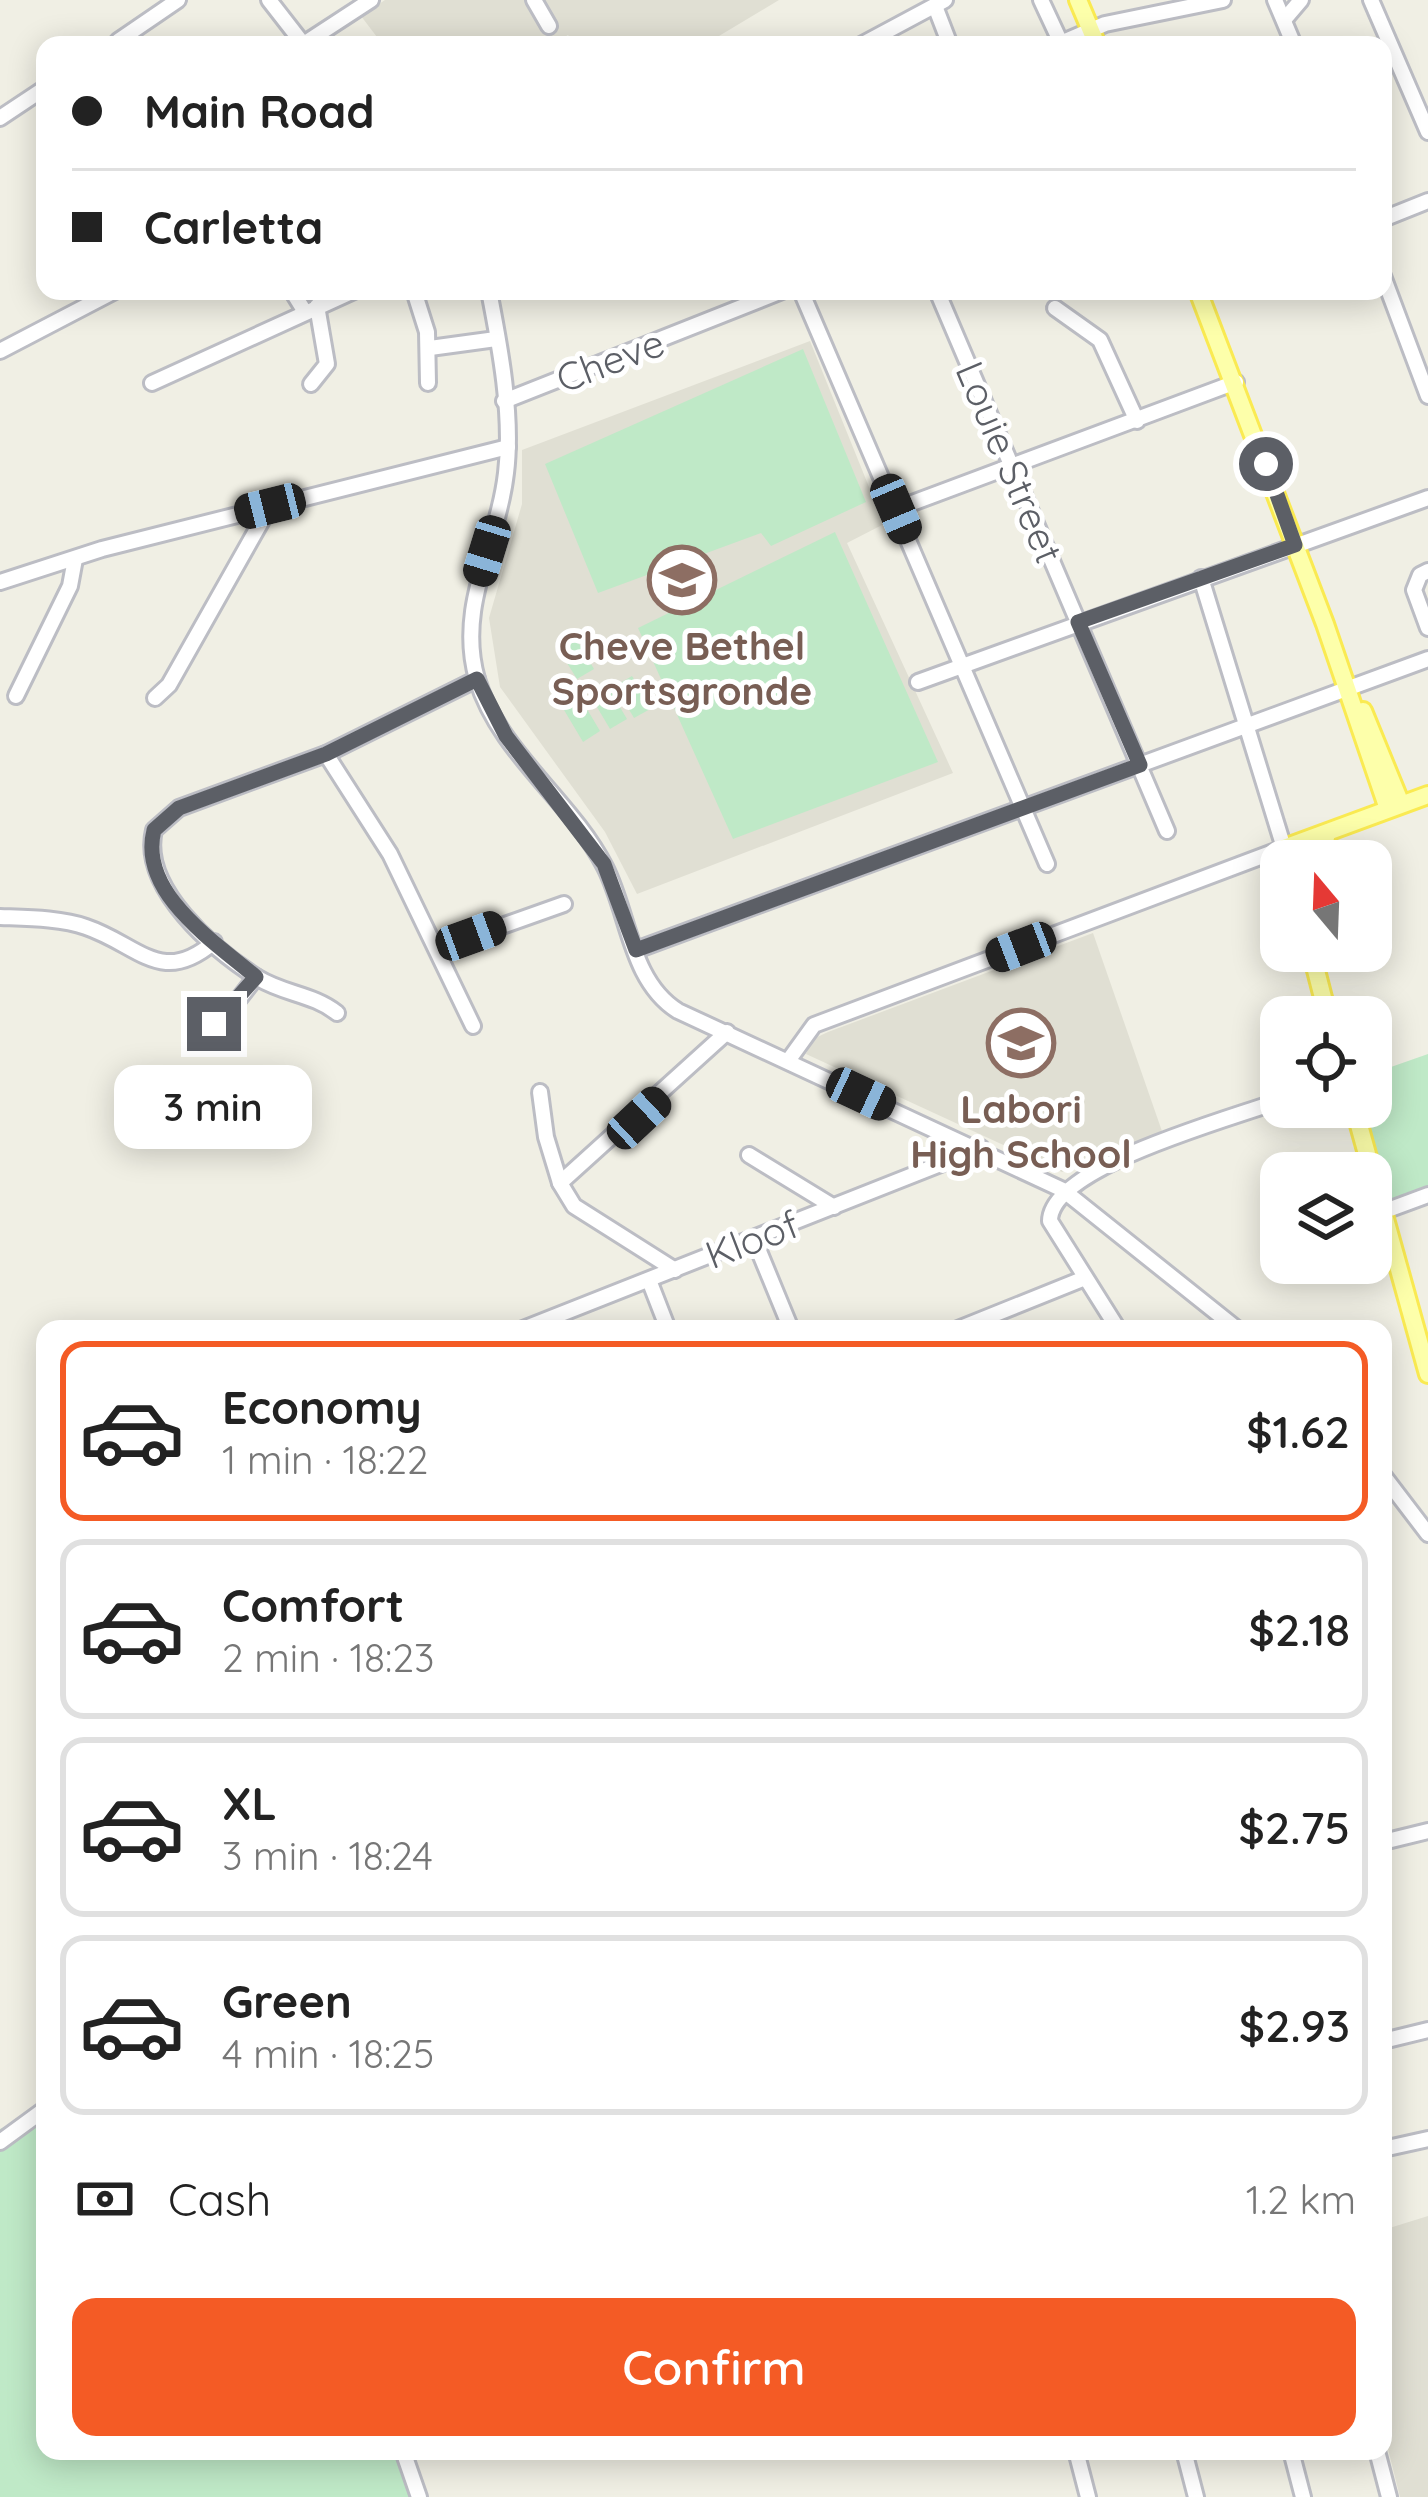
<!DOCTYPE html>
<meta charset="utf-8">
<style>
body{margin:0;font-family:Quicksand,sans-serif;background:#f6f6f6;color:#222;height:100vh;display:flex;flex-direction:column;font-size:45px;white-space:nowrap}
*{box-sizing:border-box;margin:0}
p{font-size:39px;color:#767676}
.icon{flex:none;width:66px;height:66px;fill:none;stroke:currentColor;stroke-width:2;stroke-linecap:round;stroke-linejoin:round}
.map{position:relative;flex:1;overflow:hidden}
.side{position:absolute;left:36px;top:1320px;width:1356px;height:1140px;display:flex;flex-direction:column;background:#fff;border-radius:24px;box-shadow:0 6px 30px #0003}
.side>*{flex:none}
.guide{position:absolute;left:36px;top:36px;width:1356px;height:264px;border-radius:24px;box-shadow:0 6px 30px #0003;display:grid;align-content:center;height:264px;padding:0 36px;background:#fff}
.needle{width:78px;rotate:341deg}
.tools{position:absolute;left:1260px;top:840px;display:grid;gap:24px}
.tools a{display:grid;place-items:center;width:132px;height:132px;border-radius:24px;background:#fff;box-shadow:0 6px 30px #0003;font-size:60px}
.end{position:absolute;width:54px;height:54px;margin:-27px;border:15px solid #5c5f66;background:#fff;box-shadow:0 0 0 6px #fff}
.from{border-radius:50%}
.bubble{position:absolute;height:84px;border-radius:24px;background:#fff;box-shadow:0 6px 30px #0003;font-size:39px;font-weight:600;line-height:84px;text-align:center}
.car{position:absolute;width:36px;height:72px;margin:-36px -18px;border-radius:15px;box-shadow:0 0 9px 3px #0007;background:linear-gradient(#222 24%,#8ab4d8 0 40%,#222 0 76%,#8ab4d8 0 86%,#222 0)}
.guide b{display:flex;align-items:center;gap:42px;height:114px;font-size:45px}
.guide b+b{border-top:3px solid #e0e0e0}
.guide i{width:30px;height:30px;background:#222}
ul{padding:21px 0 0;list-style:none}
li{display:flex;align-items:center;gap:36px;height:180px;margin:0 24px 18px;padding:0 12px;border:6px solid #e0e0e0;border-radius:24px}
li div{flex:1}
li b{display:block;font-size:45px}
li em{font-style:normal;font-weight:600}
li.current{border-color:#f45b25}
li>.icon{width:108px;height:108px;stroke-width:1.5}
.pay{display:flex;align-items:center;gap:30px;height:132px;padding:0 36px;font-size:45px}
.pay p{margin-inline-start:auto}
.cta{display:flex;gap:24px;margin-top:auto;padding:24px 36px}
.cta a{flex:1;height:138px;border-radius:24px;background:#f45b25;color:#fff;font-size:48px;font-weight:600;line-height:138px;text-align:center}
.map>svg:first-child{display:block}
.education{fill:#e0dfd3}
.green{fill:#bfe9c7}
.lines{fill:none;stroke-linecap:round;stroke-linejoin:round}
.minor-casing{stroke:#bcbdc4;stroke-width:20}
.major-casing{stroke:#faea52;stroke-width:22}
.minor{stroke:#fff;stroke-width:14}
.major{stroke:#fdffaa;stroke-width:16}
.route{stroke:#5c5f66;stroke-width:15}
.labels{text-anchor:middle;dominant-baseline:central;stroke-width:10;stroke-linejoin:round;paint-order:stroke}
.street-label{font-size:39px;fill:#5c5f66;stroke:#fff}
.education-label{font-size:39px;font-weight:bold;fill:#785e54;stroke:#fff}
</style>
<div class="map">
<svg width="1428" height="2497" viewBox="0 0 1428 2497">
<rect width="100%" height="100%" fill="#f0efe4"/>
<!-- education -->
<g class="education">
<path d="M385,0H779L704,45H576L568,35L551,45H383L361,16Z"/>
<path d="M810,341L884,524L847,543L953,773L637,894L605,832L500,687L489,618L522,504V450Z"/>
<path d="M1093,933L1164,1137L1062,1172L806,1054L813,1039L828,1032Z"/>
<path d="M1428,2216V2497H1400L1383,2429V2230Z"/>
</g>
<!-- green -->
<g class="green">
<path d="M803,349L866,502L771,546L761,533L598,593L545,464Z"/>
<path d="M835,532L938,762L733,839L638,628Z"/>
<path d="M575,637L594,669L577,679L557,647Z"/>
<path d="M632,676L652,708L634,718L615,686Z"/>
<path d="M608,687L627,719L610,729L591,697Z"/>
<path d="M581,699L600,731L583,742L564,710Z"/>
<path d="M1428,1054V1186L1390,1201L1363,1107H1371V1074Z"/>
<path d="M45,2107V2451H400L418,2497H0V2129Z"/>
</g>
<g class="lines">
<defs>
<g id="minor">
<path d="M269,0L304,45"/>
<path d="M534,0L549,26"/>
<path d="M1041,0L1061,43"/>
<path d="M1275,0L1294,45"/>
<path d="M1371,0L1428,132"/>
<path d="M935,6L950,45"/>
<path d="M1284,20L1301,0"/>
<path d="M121,45L118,41L178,0"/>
<path d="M302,45L371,0"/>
<path d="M861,45L945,0"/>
<path d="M1056,45L1105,24L1223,0"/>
<path d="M0,118L45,88"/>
<path d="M1383,219L1428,201"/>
<path d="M1383,276L1428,396"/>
<path d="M292,291L305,312"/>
<path d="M414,291L427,332L428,383"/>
<path d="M489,291C500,347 513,416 506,473C498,543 456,606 477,679C499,753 571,800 605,867C629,914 630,981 678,1011L1063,1190L1237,1329"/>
<path d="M801,291L1047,864"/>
<path d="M937,291L1167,831"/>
<path d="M1055,308L1100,340L1137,421"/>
<path d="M430,348L496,339"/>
<path d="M0,351L115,291"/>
<path d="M152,383L354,291"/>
<path d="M311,384L327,364L317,306"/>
<path d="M504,401L782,291"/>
<path d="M896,509L1236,382"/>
<path d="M1428,571L1420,575L1414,590L1428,628"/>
<path d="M0,582L102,549L508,447"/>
<path d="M918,682L1428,498"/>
<path d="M16,696L70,586L75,559"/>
<path d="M155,698L169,685L270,506"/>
<path d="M326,754L390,854L473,1026"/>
<path d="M0,917C26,918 61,918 86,927C139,945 161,987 214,942"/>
<path d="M437,949L564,904"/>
<path d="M636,950L1428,659"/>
<path d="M337,1013C313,994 284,994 258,978C214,950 140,888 154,830L179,808L326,754L477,679"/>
<path d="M202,1028L224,1018L256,977"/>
<path d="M788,1061L814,1025L1284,848L1201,578"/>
<path d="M540,1092L546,1137L560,1183"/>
<path d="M749,1155L834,1207"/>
<path d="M1385,1211L1428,1195"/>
<path d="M754,1239L791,1329"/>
<path d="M675,1270L574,1206L560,1183L727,1032"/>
<path d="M649,1280L668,1329"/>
<path d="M523,1329L981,1148"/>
<path d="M958,1329L1085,1278"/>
<path d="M1118,1329L1050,1221C1050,1166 1234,1118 1281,1100"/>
<path d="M1383,1475L1428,1534"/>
<path d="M1383,1842L1428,1831"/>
<path d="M1383,2041L1428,2030"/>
<path d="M0,2142L45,2109"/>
<path d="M1383,2149L1428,2139"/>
<path d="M403,2451L419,2497"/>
<path d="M1076,2451L1088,2497"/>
<path d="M1184,2451L1196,2497"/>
<path d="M1291,2451L1303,2497"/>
<path d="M1377,2451L1389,2497"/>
</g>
<g id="major">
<path d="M1078,0L1097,45"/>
<path d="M1198,291L1325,624L1388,809"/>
<path d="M1363,711L1401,804"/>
<path d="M1287,861L1284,848L1428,795"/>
<path d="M1303,861L1326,838"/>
<path d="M1311,951L1328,1017"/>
<path d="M1354,1107L1428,1374"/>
</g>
</defs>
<!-- minor casing -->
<use href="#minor" class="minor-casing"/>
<!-- major casing -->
<use href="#major" class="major-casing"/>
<!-- minor -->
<use href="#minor" class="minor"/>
<!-- major -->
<use href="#major" class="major"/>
</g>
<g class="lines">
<!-- route -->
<path class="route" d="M214,1024L256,977C215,942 138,893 154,830L179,808L326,754L477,679L506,736L604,864L636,950L1140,765L1078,622L1295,545L1266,464"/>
</g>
<!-- icons -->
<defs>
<symbol id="school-ring" viewBox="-11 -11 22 22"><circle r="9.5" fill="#fff" stroke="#8d6e63" stroke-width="1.5"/><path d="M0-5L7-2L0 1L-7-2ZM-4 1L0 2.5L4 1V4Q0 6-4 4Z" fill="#8d6e63"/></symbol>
</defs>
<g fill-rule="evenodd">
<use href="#school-ring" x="644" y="542" width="76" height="76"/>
<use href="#school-ring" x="983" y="1005" width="76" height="76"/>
</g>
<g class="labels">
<!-- street labels -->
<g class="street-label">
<text transform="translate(610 360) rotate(-21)">Cheve</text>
<text transform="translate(1010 462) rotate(67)">Louie Street</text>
<text transform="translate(752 1239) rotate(-21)">Kloof</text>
</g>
<!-- education labels -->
<g class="education-label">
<text x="682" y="645">Cheve Bethel<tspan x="682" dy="45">Sportsgronde</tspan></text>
<text x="1021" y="1108">Labori<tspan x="1021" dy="45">High School</tspan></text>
</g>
</g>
</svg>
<div class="tools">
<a><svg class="needle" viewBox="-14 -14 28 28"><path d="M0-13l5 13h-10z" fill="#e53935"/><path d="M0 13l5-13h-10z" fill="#767676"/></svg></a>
<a><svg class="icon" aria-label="locate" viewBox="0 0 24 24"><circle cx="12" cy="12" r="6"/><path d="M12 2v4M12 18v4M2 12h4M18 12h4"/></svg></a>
<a><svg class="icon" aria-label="layers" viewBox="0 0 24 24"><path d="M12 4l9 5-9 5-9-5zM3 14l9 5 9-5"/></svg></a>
</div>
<i class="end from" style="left:1266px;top:464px"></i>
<i class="end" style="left:214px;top:1024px"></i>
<div class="bubble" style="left:114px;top:1065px;width:198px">3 min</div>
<i class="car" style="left:270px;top:506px;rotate:256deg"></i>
<i class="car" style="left:896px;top:509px;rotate:157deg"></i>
<i class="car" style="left:487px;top:551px;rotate:197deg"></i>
<i class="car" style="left:471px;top:936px;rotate:70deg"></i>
<i class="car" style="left:1021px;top:947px;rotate:249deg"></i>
<i class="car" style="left:861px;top:1094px;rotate:115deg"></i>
<i class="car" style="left:639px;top:1118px;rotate:47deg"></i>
<div class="guide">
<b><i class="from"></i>Main Road</b>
<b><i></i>Carletta</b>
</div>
<section class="side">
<ul>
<li class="current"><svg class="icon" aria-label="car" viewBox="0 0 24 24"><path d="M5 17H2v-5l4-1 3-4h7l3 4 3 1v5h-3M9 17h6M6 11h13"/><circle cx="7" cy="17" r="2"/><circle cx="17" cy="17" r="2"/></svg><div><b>Economy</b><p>1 min · 18:22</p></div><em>$1.62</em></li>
<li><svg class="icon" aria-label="car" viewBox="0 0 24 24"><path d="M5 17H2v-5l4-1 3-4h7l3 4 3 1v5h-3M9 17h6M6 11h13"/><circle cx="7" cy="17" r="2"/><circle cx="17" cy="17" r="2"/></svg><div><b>Comfort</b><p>2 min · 18:23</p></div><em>$2.18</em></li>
<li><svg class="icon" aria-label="car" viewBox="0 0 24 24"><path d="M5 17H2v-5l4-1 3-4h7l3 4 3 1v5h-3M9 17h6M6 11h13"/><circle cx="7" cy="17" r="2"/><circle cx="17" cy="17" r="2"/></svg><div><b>XL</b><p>3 min · 18:24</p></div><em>$2.75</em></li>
<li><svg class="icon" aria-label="car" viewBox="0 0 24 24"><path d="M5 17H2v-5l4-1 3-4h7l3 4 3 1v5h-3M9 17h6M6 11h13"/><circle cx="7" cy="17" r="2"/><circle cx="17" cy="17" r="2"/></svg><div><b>Green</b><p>4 min · 18:25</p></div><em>$2.93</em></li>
</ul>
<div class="pay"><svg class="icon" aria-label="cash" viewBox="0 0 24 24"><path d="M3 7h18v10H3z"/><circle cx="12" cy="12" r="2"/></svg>Cash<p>1.2 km</p></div>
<div class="cta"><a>Confirm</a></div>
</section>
</div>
